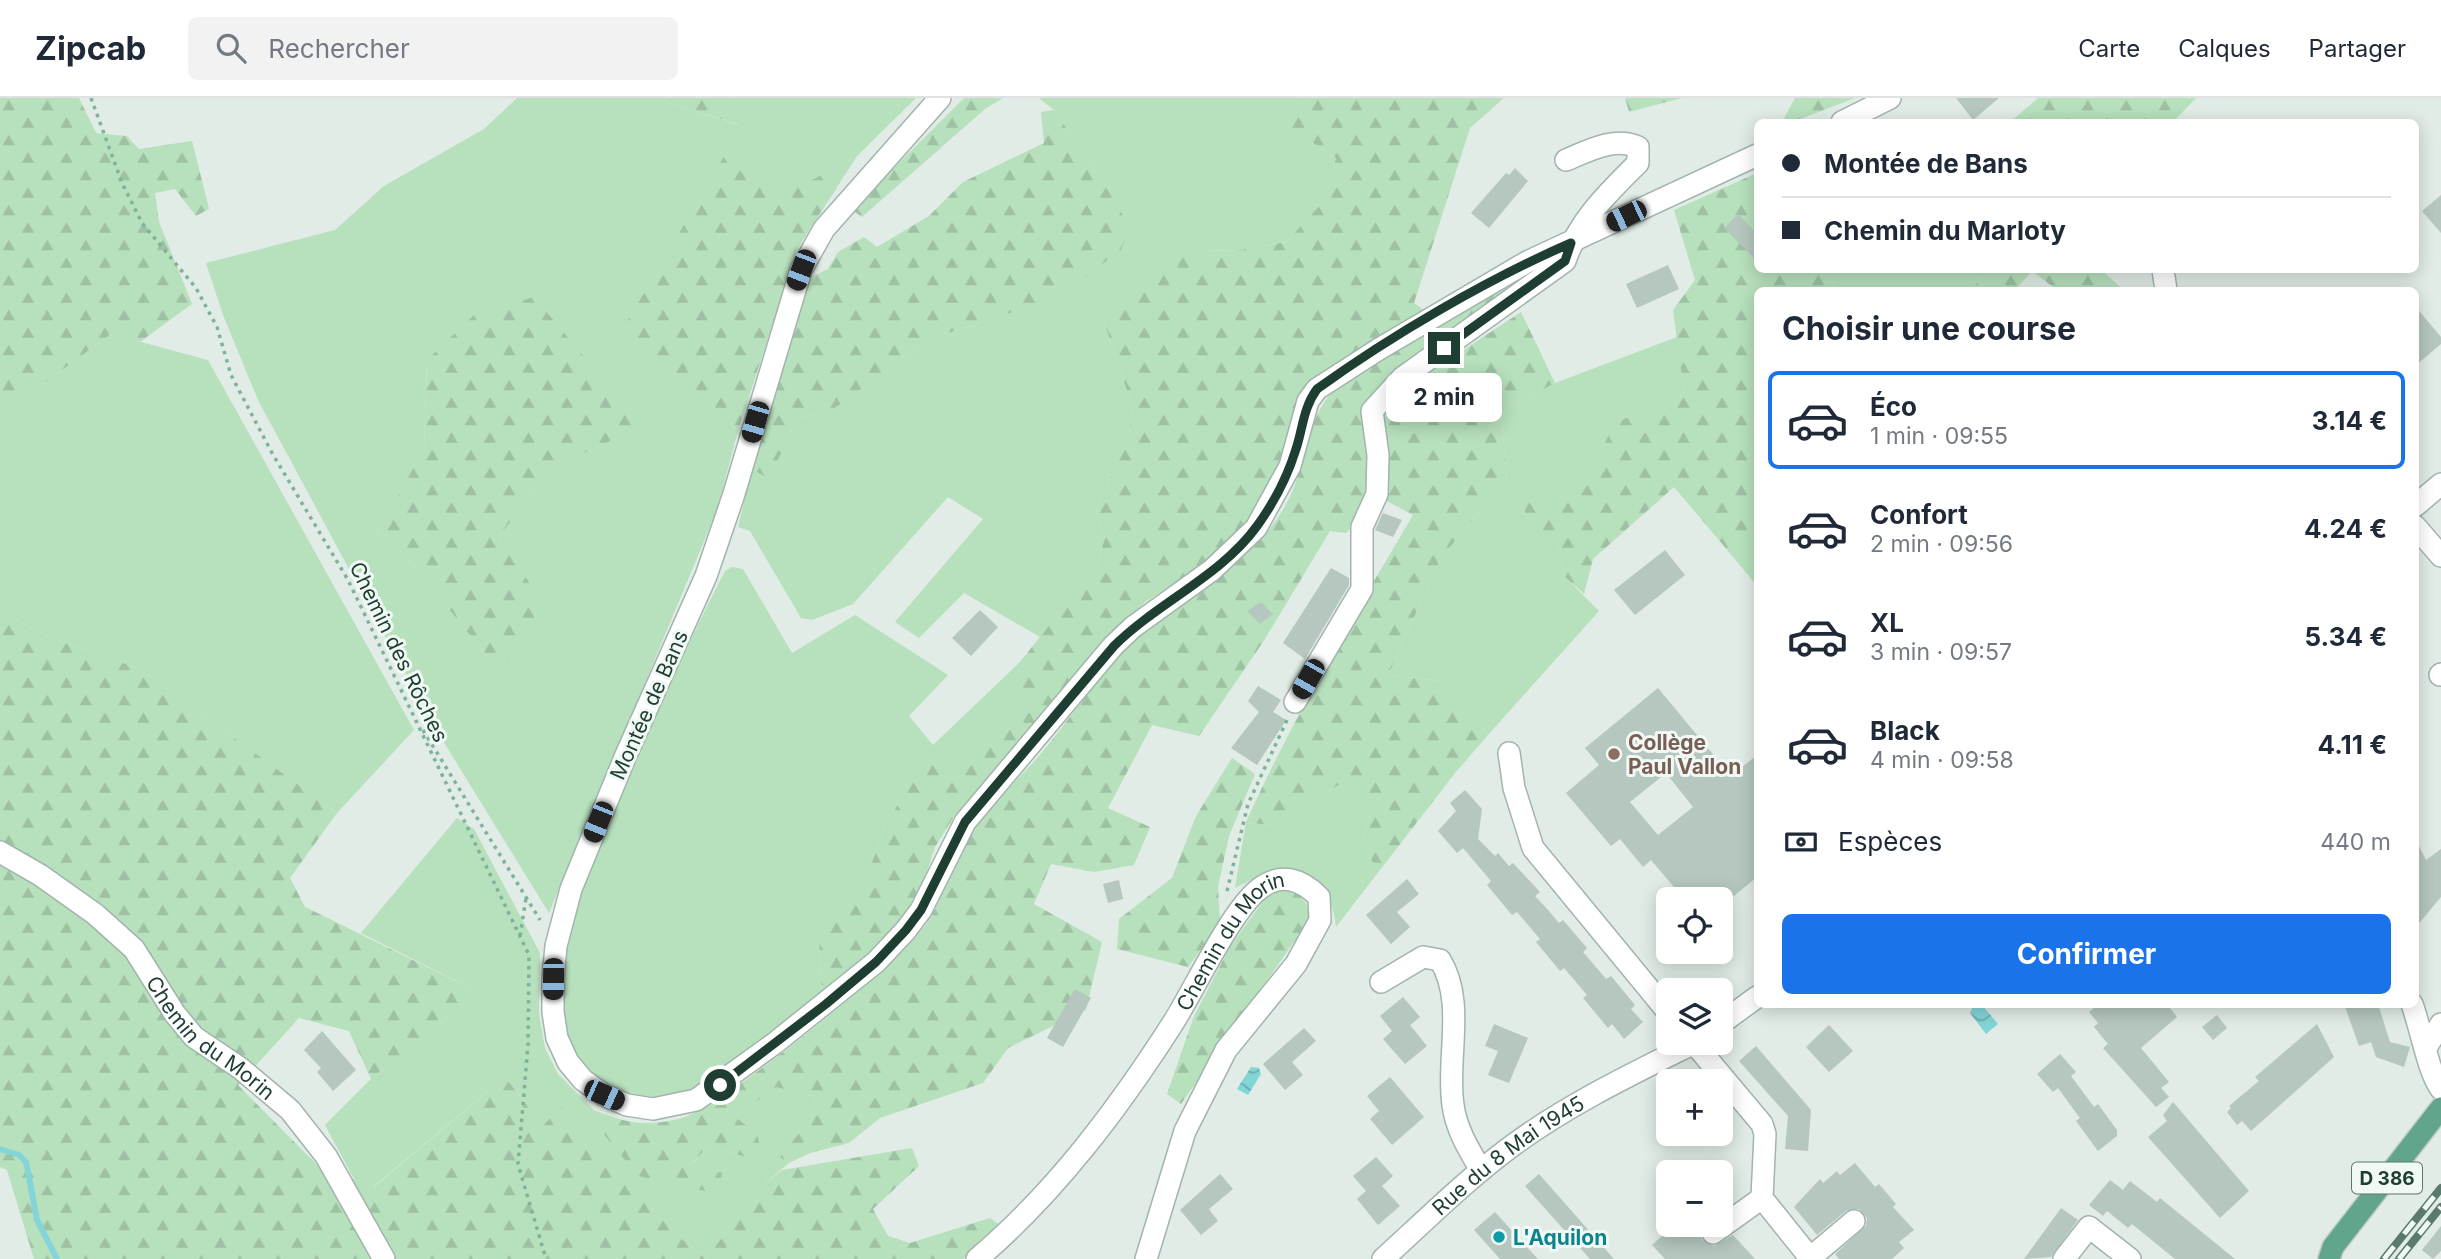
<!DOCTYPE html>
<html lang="fr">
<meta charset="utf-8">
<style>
body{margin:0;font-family:Inter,sans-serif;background:#f2f2f3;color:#1f2937;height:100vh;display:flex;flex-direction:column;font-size:26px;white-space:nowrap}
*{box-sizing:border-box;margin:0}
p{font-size:23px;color:#747a83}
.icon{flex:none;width:38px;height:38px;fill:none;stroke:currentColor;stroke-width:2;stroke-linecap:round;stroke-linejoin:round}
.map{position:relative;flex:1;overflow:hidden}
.drawer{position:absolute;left:1754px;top:189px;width:665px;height:721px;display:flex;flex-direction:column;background:#fff;border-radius:10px;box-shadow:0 4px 18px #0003}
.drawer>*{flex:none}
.hud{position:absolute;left:1754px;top:21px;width:665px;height:154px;border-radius:10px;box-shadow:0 4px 18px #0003;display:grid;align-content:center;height:154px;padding:0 28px;background:#fff}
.tools{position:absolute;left:1656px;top:789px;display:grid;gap:14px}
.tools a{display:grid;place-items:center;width:77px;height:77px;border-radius:10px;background:#fff;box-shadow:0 4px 18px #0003;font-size:35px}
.end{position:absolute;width:32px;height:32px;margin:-16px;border:9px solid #1f3e32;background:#fff;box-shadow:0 0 0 4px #fff}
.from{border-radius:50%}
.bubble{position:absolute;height:49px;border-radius:10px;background:#fff;box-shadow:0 4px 18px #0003;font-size:23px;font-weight:700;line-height:49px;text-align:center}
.car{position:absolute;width:21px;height:42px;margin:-21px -10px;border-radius:9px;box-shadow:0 0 5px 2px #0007;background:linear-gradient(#222 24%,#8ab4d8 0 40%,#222 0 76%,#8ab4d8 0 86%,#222 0)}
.hud b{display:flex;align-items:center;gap:24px;height:66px;font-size:26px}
.hud b+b{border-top:2px solid #e0e1e3}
.hud i{width:18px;height:18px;background:#1f2937}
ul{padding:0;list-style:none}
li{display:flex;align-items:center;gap:21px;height:98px;margin:0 14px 10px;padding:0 14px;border:4px solid transparent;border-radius:10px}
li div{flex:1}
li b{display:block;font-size:26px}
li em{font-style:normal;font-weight:700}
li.active{border-color:#1a73e8}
li>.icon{width:63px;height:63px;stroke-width:1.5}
h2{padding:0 28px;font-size:32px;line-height:84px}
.pay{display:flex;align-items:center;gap:18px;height:77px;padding:0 28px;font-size:26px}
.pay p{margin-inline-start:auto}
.cta{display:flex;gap:14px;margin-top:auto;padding:14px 28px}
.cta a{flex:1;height:80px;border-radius:10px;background:#1a73e8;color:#fff;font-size:28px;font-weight:700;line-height:80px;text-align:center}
header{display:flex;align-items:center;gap:42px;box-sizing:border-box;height:98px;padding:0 35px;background:#fff;border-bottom:2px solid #e0e1e3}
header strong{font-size:33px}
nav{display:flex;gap:38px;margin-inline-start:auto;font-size:24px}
.search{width:490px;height:63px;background:#f2f2f3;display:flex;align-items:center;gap:18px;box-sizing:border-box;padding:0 24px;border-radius:10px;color:#747a83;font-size:26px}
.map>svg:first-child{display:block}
.grass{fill:#b7e0bc;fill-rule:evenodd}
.forest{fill:url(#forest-firs)}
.water{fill:url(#water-waves)}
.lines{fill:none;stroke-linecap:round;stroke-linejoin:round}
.stream{stroke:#83d5d7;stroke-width:6}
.building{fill:#b5c7be;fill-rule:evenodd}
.minor-casing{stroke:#a2b4ac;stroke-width:24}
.major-casing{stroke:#c0c9c6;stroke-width:24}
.path{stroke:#7eb39b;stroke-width:3.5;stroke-dasharray:3.5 5;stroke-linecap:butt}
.minor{stroke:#fff;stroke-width:21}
.major{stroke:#61a68b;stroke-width:21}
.rail-casing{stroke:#597a6d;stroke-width:8}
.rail{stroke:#f1f9f4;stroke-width:5;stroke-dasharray:16;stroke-linecap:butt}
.route{stroke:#1f3e32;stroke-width:9}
.education-dot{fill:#8d6e63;stroke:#f1f9f4;stroke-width:2.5}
.culture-dot{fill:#0f9aa8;stroke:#f1f9f4;stroke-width:2.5}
.labels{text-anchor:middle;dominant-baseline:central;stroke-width:6;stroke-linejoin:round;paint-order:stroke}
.shield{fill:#f1f9f4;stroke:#5e766c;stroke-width:2}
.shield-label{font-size:19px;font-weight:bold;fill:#1f3e32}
.street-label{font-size:21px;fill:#1f3e32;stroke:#f1f9f4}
.education-label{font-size:21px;font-weight:bold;fill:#785e54;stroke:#f1f9f4;text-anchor:start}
.culture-label{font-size:21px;font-weight:bold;fill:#0d838f;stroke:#f1f9f4;text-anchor:start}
</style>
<header>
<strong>Zipcab</strong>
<div class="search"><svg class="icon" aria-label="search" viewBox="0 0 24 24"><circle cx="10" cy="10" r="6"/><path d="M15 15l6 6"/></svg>Rechercher</div>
<nav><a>Carte</a><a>Calques</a><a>Partager</a></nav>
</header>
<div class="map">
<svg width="2441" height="1161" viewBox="0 0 2441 1161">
<defs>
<pattern id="forest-firs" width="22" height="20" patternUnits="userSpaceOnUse" patternTransform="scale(1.75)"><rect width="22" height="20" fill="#b7e0bc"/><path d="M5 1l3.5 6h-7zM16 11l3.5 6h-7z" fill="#9dc1a2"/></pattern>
<pattern id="water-waves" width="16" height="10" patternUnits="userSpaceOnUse" patternTransform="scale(1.75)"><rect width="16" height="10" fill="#83d5d7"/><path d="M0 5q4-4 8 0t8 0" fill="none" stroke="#6baeaf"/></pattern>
</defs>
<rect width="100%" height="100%" fill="#e0ece5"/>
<!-- grass -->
<g class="grass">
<path d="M517,0H664L666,4L739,27L728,0H916L857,58L810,84L766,85L727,54L698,293L738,333L717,412L549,815L432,625L258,302L223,217L206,165L335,132L384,88L484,31ZM427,262L642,328L550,371L498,440L541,501L500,574L405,457L376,436L424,351Z"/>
<path d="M1039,0H1308L1286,27L1336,60L1326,102L1286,144L1240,152L1199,153L1104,224L1132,308L1129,338L1096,413L1105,440L1096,468L1040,539L964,495L919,540L895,524L983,421L948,399L853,506L812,522L801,520L750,433L738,429L752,371L769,380L797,321L832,312L930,241L1059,199L1120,108L1054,12Z"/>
<path d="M1835,172H1993L1969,192H1833Z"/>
<path d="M111,236L208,262L414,632L337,715L140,571L40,536L0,511V318Z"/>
<path d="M1677,239L1684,295L1615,326L1557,443L1565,479L1599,513L1488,637L1440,583L1388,577L1441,460L1507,380L1501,314L1555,285Z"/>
<path d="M1757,443V488L1734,460Z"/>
<path d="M732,469L743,471L792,555L855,517L948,577L909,618L933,647L1020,564V624L948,672L927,657L885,729L871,767L819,842L822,899C778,931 724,982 672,998C650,1004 609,992 593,977C579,964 568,947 564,928C549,850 598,754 627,685C658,613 689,542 725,473Z"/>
<path d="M1338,687L1371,714L1361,751L1380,772L1336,829C1334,799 1313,764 1277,772C1263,775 1248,784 1235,790L1246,724L1282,729Z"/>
<path d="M457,720L474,731L540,855L539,915L545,950L558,976L594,1012L590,1019L692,1066L708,1049L746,1059L757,1035L735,1019L776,988L815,998L813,1018L781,1059L789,1065L762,1088L706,1160L674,1135L561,1009L543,1028L505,979L374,1088L354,1081L325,1027L371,981L478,894L361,835Z"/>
</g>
<!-- forest -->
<g class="forest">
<path d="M0,0H79L96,35L127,38L139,51L192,43L209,111L196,118L175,91L155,95L159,124L192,206L140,244L111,236L0,318Z"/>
<path d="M664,0H728L740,27L666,4Z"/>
<path d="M964,0H1003L985,11L862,119L852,112Z"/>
<path d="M1308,0H1504L1470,30L1414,205L1424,212L1319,278L1304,292L1293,314L1288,352L1248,425L1219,456L1145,504L1113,534L1035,633L955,717L935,749L923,786L879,855L822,899L819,842L871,767L885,729L927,656L948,672L1020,624V564L1096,468L1105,440L1096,413L1129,338L1132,308L1104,224L1144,182L1178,159L1199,153L1240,152L1286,144L1325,102L1336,60L1286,27Z"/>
<path d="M1625,0H1682L1629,14Z"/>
<path d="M1795,0H1855L1793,24H1782Z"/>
<path d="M2038,0H2196L2173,24H2010Z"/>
<path d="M1054,12L1120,108L1127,136L1121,152L1059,199L930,241L832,312L797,321L769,381L752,371L801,202L813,178L828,171L838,154L864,139L877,149L929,118L963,84L1044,45L1041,14Z"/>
<path d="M727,53L766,85L810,83L857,58L796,153L738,333L698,293L623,231Z"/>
<path d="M1757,75V172H1835L1833,192H1757V443L1734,460L1674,389L1593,461L1584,496L1565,479L1557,443L1527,433L1524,403L1580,393L1615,325L1684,295L1673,212L1695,182L1674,112Z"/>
<path d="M1993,172H2101L2124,192H2057L2032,173L2015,192H1969Z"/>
<path d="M1509,183L1516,189L1377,291L1364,316C1371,350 1374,409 1346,435L1330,433L1263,544L1199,638L1152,627L1108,710L1150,729L1134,767L1094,774L1051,766L1034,806L1102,844L1086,912L1008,950L983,985L880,1020L849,1045L810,1055L789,1065L780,1059L813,1018L815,998L776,989L735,1019L757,1035L760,1049L746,1059L708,1049L692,1065L722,1075L718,1096L638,1078L590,1019L594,1012C625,1025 646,1029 679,1021C722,1010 901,864 927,825C947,796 950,758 972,731C992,705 1017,683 1039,658C1067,625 1091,588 1121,555C1169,500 1246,475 1284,410C1308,371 1302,325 1335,291Z"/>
<path d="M534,199L642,328L550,371L498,440L541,501L537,526L500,574L405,457L376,436L424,351L427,262L474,217Z"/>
<path d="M1521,214L1555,285L1501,314L1507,380L1441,460L1388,577L1440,583L1488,637L1455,675L1380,772L1361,751L1371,714L1338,687L1282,729L1246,724C1294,618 1354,517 1413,417L1383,401L1381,325L1386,308L1403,292Z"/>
<path d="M0,511L40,536L140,571L337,715L290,780L305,809L478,894L371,981L349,933L299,920L238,987L320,1070L375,1088L505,979L543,1028L561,1008L674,1135L706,1160L762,1088L782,1072L912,1050L919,1068L873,1111L888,1138L910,1145L990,1120L1001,1128L963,1161H34L7,1072L0,1069Z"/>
<path d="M1232,660L1255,676L1229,738L1218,789L1220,825L1188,869L1117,851L1119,821L1172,780L1196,718Z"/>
<path d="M1290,791C1319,808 1311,827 1291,848L1181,1006L1167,996L1194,918L1231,847L1269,795Z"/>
</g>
<!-- water -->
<g class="water">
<path d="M1974,906L1982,907L1998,926L1986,936L1970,915Z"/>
<path d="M1251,969L1259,970L1261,976L1248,997L1237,991Z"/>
</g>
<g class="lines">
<!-- stream -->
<path class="stream" d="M0,1051L19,1057L26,1064L37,1122L57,1161"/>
</g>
<!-- building -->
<g class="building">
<path d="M1956,0H1999L1973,22Z"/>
<path d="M1515,70L1528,83L1489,130L1471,115L1506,75L1509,77Z"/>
<path d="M2441,97V135L2422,113Z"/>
<path d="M1738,116L1757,136V163L1724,130Z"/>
<path d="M1668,167L1679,191L1637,210L1626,186Z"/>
<path d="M2415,208L2441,239V246L2415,268Z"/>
<path d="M1383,415L1402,422L1393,439L1375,432Z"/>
<path d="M1665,452L1685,477L1635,517L1614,492Z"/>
<path d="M1331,470L1349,480V487L1305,561L1283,545Z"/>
<path d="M1261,504L1273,516L1260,526L1247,513Z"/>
<path d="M980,512L998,529L971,558L952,540Z"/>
<path d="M1258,588L1281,602L1273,614L1286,622L1257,667L1231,650L1259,614L1248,603Z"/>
<path d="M1658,590L1731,678L1757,657V779L1729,802H1685L1651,762L1643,769L1620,741L1611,748L1566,695L1599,667L1585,650ZM1666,675L1693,709L1658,737L1630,704Z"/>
<path d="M1465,692L1482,711L1478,741L1495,758L1498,755L1509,768L1513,765L1540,794L1535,798L1548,812L1559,825L1563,822L1587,850L1583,854L1595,868L1606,881L1611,878L1635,907L1631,911L1643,924L1624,941L1612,926L1608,930L1583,900L1587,897L1564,870L1560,873L1536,844L1540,841L1517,814L1512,817L1487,787L1491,783L1463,750L1457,755L1438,733L1456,713L1450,705Z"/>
<path d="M2415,740L2426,762L2441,751V799L2415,830Z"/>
<path d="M1407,781L1419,796L1397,814L1410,829L1391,846L1366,817Z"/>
<path d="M1119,782L1123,801L1108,805L1103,786Z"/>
<path d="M1075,891L1091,900L1063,949L1047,940Z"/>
<path d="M1403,899L1420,919L1410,927L1427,948L1405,966L1383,941L1392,933L1380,918Z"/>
<path d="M2099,906H2167L2177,919L2141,950L2169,984L2161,990L2169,999L2156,1009L2103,950L2108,946L2094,929L2098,925L2089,914Z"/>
<path d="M2344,906H2378L2390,944L2410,949L2404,969L2376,959L2371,944L2359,948Z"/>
<path d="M2217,917L2227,930L2213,942L2202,929Z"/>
<path d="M1494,926L1528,940L1509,985L1488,977L1498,953L1485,948Z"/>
<path d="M2317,926L2334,959L2251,1033L2242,1023L2237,1027L2227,1014L2231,1010L2229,1008L2259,983L2255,979Z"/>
<path d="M1829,927L1853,953L1829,974L1806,949Z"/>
<path d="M1304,930L1316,943L1292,964L1303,977L1285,992L1263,966Z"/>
<path d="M322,933L356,972L333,993L317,974L321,970L304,952Z"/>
<path d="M1756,948L1811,1012L1808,1053L1785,1051L1788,1018L1739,963Z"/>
<path d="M2060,956L2076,974L2071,978L2094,1009L2098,1006L2117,1032V1038L2098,1053L2076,1023L2080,1020L2058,990L2053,994L2037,976Z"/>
<path d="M1390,979L1424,1019L1392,1047L1370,1021L1379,1013L1367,998Z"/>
<path d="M2173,1004L2249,1093L2220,1120L2148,1039L2167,1023L2163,1017Z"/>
<path d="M1376,1059L1393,1078L1382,1088L1400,1108L1378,1127L1357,1101L1366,1093L1353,1078Z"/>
<path d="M1855,1065L1875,1089L1879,1086L1896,1106L1893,1109L1914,1132L1899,1144L1904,1150L1892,1161H1839L1835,1156L1866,1128L1867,1120L1859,1111L1846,1113L1817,1137L1794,1109L1820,1081L1823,1085L1837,1073L1840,1077Z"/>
<path d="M1220,1076L1233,1091L1209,1111L1218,1123L1201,1137L1180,1112Z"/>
<path d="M1539,1076L1546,1084L1614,1161H1590L1525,1088Z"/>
<path d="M2110,1082L2123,1092L2130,1083L2157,1104L2160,1100L2235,1161H2175L2132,1126L2128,1130L2107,1113L2103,1118L2089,1107Z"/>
<path d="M2061,1110L2078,1122L2051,1159L2024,1161Z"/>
<path d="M1495,1114L1523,1145L1538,1161H1500L1474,1132Z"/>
<path d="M1674,1127H1703L1700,1136L1702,1142L1714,1148L1733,1137L1755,1161H1665L1652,1147Z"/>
<path d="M2441,1128V1153L2433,1161L2422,1152Z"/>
</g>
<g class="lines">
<defs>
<g id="minor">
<path d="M940,0L824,131L801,172L733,399L706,478L626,657L571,791L556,848L553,881V914L557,940L568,964L583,982L604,997L627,1007L653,1011L696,1002L775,945L876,864L906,832L921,812L965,724L1113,548L1133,529L1212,472L1256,430L1290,368L1308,303L1317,291L1379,251L1527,164L1757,57"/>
<path d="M1842,24L1890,0"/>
<path d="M2163,172L2166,192"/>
<path d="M2415,408L2441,386"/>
<path d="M2415,428L2441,458"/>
<path d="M2440,577L2441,576"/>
<path d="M1295,604L1362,491V429L1377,396L1378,357L1372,313L1402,280L1565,163C1578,123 1609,94 1638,65V49C1615,38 1588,53 1566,62"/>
<path d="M1509,655L1514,690L1533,750L1668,914"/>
<path id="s1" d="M0,754L40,777L95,816L134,851L175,916L194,939L240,970L290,1012L326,1058L384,1161"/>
<path d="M1381,884L1423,859L1440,862C1466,904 1446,961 1453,1007C1456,1031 1469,1052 1481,1072"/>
<path d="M2412,906C2421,931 2428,973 2441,991"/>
<path d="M1720,926L1757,899"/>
<path d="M1694,945L1762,1026L1765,1036L1762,1100L1811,1161"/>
<path d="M2427,948L2441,926"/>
<path d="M1713,1135L1762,1100"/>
<path d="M1810,1160L1854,1123"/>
<path id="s2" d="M977,1161C1055,1095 1118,1011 1173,925C1194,892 1231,813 1259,791C1281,774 1301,781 1319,799L1320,822L1296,866L1226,952L1185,1033L1146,1161"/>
<path id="s3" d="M1383,1161C1427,1121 1469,1079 1516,1045C1571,1005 1634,975 1694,945"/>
<path d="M2064,1161L2089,1129L2130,1161"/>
</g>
<path id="major" d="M2329,1161L2333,1149L2441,1010"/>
</defs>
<!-- minor casing -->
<use href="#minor" class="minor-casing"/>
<!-- major casing -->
<use href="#major" class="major-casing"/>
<!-- path -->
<g class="path">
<path d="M91,0L122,85L142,125L196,190L217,229L231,277L272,355L348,482L529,857L528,947L518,1066L546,1161"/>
<path d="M423,632L540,822"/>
<path d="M1227,793L1248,706L1287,622"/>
<path d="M520,838L526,800"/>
</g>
<!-- minor -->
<use href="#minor" class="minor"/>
<!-- major -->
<use href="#major" class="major"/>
<defs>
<g id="rail">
<path d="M2384,1161L2441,1090"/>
<path d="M2399,1161L2441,1109"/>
</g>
</defs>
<!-- rail casing -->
<use href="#rail" class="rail-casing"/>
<!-- rail -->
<use href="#rail" class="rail"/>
</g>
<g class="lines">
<!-- route -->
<path class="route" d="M720,987L826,906L876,864L906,832L921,812L965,724L1114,548C1157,505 1221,478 1257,428C1273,406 1288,377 1296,351C1303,330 1303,310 1317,291C1392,237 1486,182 1571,145L1565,163L1444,250"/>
</g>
<!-- markers -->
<circle class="education-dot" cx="1614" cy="656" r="7"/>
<circle class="culture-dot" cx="1499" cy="1139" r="7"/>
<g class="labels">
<!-- shield labels -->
<rect class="shield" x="2352" y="1064.5" width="70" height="31" rx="5"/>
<g class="shield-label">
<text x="2387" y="1080">D 386</text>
</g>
<!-- street labels -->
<g class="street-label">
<text transform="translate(399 554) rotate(64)">Chemin des Rôches</text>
<text transform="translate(649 607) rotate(-66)">Montée de Bans</text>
<text stroke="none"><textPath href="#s2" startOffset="410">Chemin du Morin</textPath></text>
<text stroke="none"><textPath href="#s1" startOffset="285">Chemin du Morin</textPath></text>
<text stroke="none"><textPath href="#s3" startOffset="163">Rue du 8 Mai 1945</textPath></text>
</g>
<!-- education labels -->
<g class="education-label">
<text x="1628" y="644">Collège<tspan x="1628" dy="24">Paul Vallon</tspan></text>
</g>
<!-- culture labels -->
<g class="culture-label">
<text x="1513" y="1139">L'Aquilon</text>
</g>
</g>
</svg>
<div class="tools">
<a><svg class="icon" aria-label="locate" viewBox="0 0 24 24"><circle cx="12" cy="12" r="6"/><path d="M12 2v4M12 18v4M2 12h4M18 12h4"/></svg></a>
<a><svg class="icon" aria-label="layers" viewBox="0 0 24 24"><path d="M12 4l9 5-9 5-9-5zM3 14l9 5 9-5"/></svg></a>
<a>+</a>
<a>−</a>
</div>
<i class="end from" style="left:720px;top:987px"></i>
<i class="end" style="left:1444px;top:250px"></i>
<div class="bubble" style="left:1386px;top:275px;width:116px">2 min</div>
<i class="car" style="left:1626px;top:118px;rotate:244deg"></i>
<i class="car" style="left:801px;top:172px;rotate:201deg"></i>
<i class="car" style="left:755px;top:324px;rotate:196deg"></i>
<i class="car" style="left:1308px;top:581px;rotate:210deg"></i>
<i class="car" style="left:598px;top:724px;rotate:202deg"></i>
<i class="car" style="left:553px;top:881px;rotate:181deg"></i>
<i class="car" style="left:604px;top:997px;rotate:114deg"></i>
<div class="hud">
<b><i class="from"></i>Montée de Bans</b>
<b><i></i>Chemin du Marloty</b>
</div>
<section class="drawer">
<h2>Choisir une course</h2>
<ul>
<li class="active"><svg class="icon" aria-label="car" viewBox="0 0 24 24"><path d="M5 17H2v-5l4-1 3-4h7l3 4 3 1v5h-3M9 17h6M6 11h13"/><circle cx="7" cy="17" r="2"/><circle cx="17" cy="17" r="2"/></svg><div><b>Éco</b><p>1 min · 09:55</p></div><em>3.14 €</em></li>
<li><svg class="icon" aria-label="car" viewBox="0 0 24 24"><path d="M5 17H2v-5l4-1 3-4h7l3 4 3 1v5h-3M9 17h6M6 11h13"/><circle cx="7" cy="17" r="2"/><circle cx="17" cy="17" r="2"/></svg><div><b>Confort</b><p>2 min · 09:56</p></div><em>4.24 €</em></li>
<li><svg class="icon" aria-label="car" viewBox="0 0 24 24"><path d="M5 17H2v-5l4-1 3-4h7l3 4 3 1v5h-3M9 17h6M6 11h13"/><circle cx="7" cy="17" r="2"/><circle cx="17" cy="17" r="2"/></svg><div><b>XL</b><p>3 min · 09:57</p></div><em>5.34 €</em></li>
<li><svg class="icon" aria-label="car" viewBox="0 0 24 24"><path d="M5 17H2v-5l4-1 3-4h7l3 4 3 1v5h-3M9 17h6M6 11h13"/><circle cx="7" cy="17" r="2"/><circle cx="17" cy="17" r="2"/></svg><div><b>Black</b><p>4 min · 09:58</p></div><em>4.11 €</em></li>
</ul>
<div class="pay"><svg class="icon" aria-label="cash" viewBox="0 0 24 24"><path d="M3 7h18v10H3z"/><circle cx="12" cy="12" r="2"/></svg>Espèces<p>440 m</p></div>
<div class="cta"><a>Confirmer</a></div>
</section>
</div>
